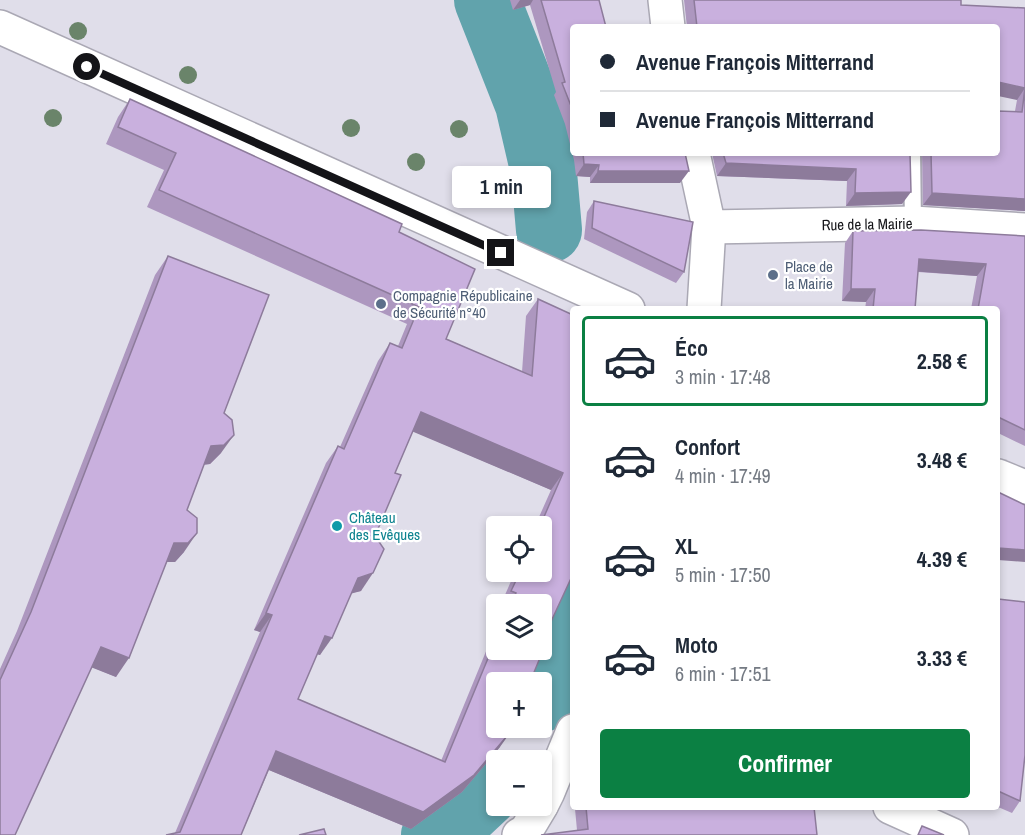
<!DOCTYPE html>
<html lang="fr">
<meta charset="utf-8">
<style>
body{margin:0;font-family:"Archivo Narrow",sans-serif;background:#f2f2f3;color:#1f2937;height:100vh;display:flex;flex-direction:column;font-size:22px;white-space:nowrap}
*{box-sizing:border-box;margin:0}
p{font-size:20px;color:#747a83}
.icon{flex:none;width:33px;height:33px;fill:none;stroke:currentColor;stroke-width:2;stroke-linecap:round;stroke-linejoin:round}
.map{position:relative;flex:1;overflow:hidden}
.side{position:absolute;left:570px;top:306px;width:430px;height:504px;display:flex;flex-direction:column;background:#fff;border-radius:6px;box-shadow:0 3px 9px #0003}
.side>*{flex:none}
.banner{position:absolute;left:570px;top:24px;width:430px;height:132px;border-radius:6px;box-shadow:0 3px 9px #0003;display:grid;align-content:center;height:132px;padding:0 30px;background:#fff}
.fabs{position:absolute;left:486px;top:516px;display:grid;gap:12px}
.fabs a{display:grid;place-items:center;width:66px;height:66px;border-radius:6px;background:#fff;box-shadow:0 3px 9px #0003;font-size:30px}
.end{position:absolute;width:27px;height:27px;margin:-14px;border:8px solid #141418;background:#fff;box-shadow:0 0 0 3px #fff}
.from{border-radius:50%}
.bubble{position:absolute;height:42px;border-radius:6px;background:#fff;box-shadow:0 3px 9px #0003;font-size:20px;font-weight:700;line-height:42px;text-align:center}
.banner b{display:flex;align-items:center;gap:21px;height:57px;font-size:22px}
.banner b+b{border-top:2px solid #e0e1e3}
.banner i{width:15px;height:15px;background:#1f2937}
ul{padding:10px 0 0;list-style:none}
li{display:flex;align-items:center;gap:18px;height:90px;margin:0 12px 9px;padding:0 18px;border:3px solid transparent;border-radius:6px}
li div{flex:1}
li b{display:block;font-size:22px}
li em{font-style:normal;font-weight:700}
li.selected{border-color:#0b8043}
li>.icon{width:54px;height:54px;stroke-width:1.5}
.button{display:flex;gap:12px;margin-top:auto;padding:12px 30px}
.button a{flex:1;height:69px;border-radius:6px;background:#0b8043;color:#fff;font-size:24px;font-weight:700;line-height:69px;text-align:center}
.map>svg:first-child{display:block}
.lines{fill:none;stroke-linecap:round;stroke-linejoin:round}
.river{stroke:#61a3ac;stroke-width:66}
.lane-casing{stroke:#aaa8b4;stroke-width:20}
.street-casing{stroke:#aaa8b4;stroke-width:36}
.secondary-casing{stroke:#aaa8b4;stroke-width:36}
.lane{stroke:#fff;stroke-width:16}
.street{stroke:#fff;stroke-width:33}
.secondary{stroke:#fff;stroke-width:33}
.tree{fill:#6a846a}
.wall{fill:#ad97bf}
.shaded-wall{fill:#8d7b9b}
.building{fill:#c9b0de;stroke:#8d7b9b;stroke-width:1.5}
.route{stroke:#141418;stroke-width:8}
.service-dot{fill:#5c6f8a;stroke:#fff;stroke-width:2}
.culture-dot{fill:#0f9aa8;stroke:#fff;stroke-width:2}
.labels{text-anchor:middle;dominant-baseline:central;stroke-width:4.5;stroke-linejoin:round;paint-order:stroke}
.street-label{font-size:15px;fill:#141418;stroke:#fff}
.service-label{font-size:15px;fill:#4e5e75;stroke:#fff;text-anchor:start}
.culture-label{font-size:15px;fill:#0d838f;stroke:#fff;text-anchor:start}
</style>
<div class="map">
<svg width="1025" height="835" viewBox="0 0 1025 835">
<rect width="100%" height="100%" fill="#e0deea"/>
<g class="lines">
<!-- river -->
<g class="river">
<path d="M487,0L528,104L544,173L549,230"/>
<path d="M542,699L573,609"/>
<path d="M434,835L461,817L496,784"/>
</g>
<defs>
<path id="lane" d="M912,153L913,223"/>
<g id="street">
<path d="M665,0L668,27"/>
<path d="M693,153L709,227L704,309"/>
<path d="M709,227L913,223L1025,230"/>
<path d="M542,804L548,792L573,731"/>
<path d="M890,807L952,835"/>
<path d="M519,835L526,831L541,806"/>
</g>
<g id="secondary">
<path d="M0,27L628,309"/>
<path d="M998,476L1025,487"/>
</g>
</defs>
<!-- lane casing -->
<use href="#lane" class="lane-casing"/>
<!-- street casing -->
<use href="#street" class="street-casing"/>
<!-- secondary casing -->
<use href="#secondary" class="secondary-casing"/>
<!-- lane -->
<use href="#lane" class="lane"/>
<!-- street -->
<use href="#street" class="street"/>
<!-- secondary -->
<use href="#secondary" class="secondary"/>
</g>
<!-- trees -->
<g class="tree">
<circle cx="78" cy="31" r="9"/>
<circle cx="188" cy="75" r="9"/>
<circle cx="53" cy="118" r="9"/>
<circle cx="351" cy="128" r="9"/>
<circle cx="459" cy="129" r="9"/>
<circle cx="416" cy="162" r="9"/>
</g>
<!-- wall -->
<g class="wall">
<path d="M510,0H599L573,27V153H685L680,183H590V177L576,176L574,160L565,124L554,95L556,92L530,5L513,10Z"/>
<path d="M684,0H961V5L1025,8V211L923,205L922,153H998L1015,111L1017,100L998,27H687Z"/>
<path d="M130,99L399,232L446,339L522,372L526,316L538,299L573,315V574L542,604H501L515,572H542V526H535L551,490L413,431L395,473L375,536L361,591L351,593L320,655L317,654L298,699L441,761L496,627L500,747L462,792L411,829L269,770L241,835L175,833L260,632L254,630L326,463L338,446L340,447L378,361L390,343L398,346L407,324L147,207L164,170L106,144L118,117Z"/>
<path d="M712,153H910L902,204L846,206L847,181L717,176Z"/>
<path d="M594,201L684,272L676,283L584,239L587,212Z"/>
<path d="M853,231L1025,236V446L998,433V309H971L977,276L918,272L915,309H865L866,302L842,301L845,243Z"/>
<path d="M168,256L224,413L221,453L210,464L204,465L187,510L184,552L175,562H167L116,677L92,667L0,835V669L17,631L155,275Z"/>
<path d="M998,599L1020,801L1012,813L998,807Z"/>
<path d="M576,807H814L577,830L575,809Z"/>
</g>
<!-- shaded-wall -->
<g class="shaded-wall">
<path d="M520,0H533L530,5L513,10Z"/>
<path d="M998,82L1025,88L1017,100L998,96Z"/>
<path d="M726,163L856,169L847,181L717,176Z"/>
<path d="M584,164L599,165L590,177L576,176Z"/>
<path d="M598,171H689L680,183H590Z"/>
<path d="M911,192L902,204L846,206L855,193Z"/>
<path d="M932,193L1025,199V211L923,205Z"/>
<path d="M919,259L986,264L977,276L910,271Z"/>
<path d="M851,289H875L866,302L842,301Z"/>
<path d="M421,412L563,473L551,490L409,430Z"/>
<path d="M234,435L221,453L210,464L198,465L211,446Z"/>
<path d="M197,533L184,552L175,562H161L174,543Z"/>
<path d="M998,548L1025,550V562L998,560Z"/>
<path d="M373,573L361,591L346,595L358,578Z"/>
<path d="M266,613L272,615L260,632L254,630Z"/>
<path d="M325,636L332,638L320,655L313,653Z"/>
<path d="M101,647L129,658L116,677L88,666Z"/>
<path d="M512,730L500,747L462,792L411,829L264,768L276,751L423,812Z"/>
</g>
<!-- building -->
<g class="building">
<path d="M541,0H599L606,27H573V111L562,83L565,82Z"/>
<path d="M694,0H961V5L1025,8V88L998,82V27H697Z"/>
<path d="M1025,88V199L932,193L931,153H998V111L1022,112Z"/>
<path d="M130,99L402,224L399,232L475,269L446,339L532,376L538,299L573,315V574L542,641V604H511L516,593L511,591L520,572H542V526H540L563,473L421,412L395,473L401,475L375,536L384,549L373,573L358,578L332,638L325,636L298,699L445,762L496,639V650H542V647L544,648L530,682H496V728H513L512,730L474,775L423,812L276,751L241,835H166L180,832L272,615L266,613L338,446L344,449L390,343L402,348L419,307L159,190L176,153L118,127Z"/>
<path d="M583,153H685L689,171H598L599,165L584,164Z"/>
<path d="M723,153H910L911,192L855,193L856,169L726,163Z"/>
<path d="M594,201L693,222L684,272L592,228Z"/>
<path d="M921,230L1025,236V430L998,417V309H978L986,264L919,259L915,309H873L875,289H851L853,231Z"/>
<path d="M168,256L269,295L224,413L232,420L234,435L224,445L211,446L187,510L197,518V533L188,543H174L129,658L101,647L15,835H0V680L31,612Z"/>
<path d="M998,492L1025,505V550L998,548Z"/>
<path d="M998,599L1025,602V755L1020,801L998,791Z"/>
<path d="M586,807H814L817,835H541L588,829Z"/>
<path d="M922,826L944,835H918Z"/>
<path d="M324,829L326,835H299Z"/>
</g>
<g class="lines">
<!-- route -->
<path class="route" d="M87,67L501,253"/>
</g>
<!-- markers -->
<g class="service-dot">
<circle cx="773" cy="275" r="6"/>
<circle cx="381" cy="304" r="6"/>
</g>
<circle class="culture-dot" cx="337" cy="526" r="6"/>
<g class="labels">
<!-- street labels -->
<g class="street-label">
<text transform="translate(867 224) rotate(-1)">Rue de la Mairie</text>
</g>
<!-- service labels -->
<g class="service-label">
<text x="785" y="266">Place de<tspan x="785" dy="17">la Mairie</tspan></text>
<text x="393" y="295">Compagnie Républicaine<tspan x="393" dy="17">de Sécurité n°40</tspan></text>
</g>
<!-- culture labels -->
<g class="culture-label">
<text x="349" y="517">Château<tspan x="349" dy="17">des Evêques</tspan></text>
</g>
</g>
</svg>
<div class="fabs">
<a><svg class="icon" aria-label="locate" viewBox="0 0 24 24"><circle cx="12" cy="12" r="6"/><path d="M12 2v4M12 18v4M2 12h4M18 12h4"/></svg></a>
<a><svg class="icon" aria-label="layers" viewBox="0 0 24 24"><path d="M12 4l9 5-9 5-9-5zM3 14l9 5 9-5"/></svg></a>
<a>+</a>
<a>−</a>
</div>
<i class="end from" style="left:87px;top:67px"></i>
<i class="end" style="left:501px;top:253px"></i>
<div class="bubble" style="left:452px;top:166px;width:99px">1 min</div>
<div class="banner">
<b><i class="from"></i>Avenue François Mitterrand</b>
<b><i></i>Avenue François Mitterrand</b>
</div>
<section class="side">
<ul>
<li class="selected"><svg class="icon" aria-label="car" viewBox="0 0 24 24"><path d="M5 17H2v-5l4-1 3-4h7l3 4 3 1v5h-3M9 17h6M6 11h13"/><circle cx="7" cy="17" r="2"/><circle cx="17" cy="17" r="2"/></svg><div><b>Éco</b><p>3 min · 17:48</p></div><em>2.58 €</em></li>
<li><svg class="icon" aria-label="car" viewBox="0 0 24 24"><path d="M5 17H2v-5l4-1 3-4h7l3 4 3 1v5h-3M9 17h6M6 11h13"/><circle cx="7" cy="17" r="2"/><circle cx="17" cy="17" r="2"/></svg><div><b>Confort</b><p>4 min · 17:49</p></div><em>3.48 €</em></li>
<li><svg class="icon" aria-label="car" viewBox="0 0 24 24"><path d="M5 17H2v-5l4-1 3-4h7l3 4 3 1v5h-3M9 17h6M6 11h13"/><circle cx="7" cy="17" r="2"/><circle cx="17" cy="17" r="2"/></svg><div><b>XL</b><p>5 min · 17:50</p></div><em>4.39 €</em></li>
<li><svg class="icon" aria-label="car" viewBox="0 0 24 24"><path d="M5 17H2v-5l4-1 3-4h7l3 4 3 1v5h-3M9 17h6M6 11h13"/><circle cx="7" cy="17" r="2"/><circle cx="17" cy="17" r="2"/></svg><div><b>Moto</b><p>6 min · 17:51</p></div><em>3.33 €</em></li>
</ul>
<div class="button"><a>Confirmer</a></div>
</section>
</div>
